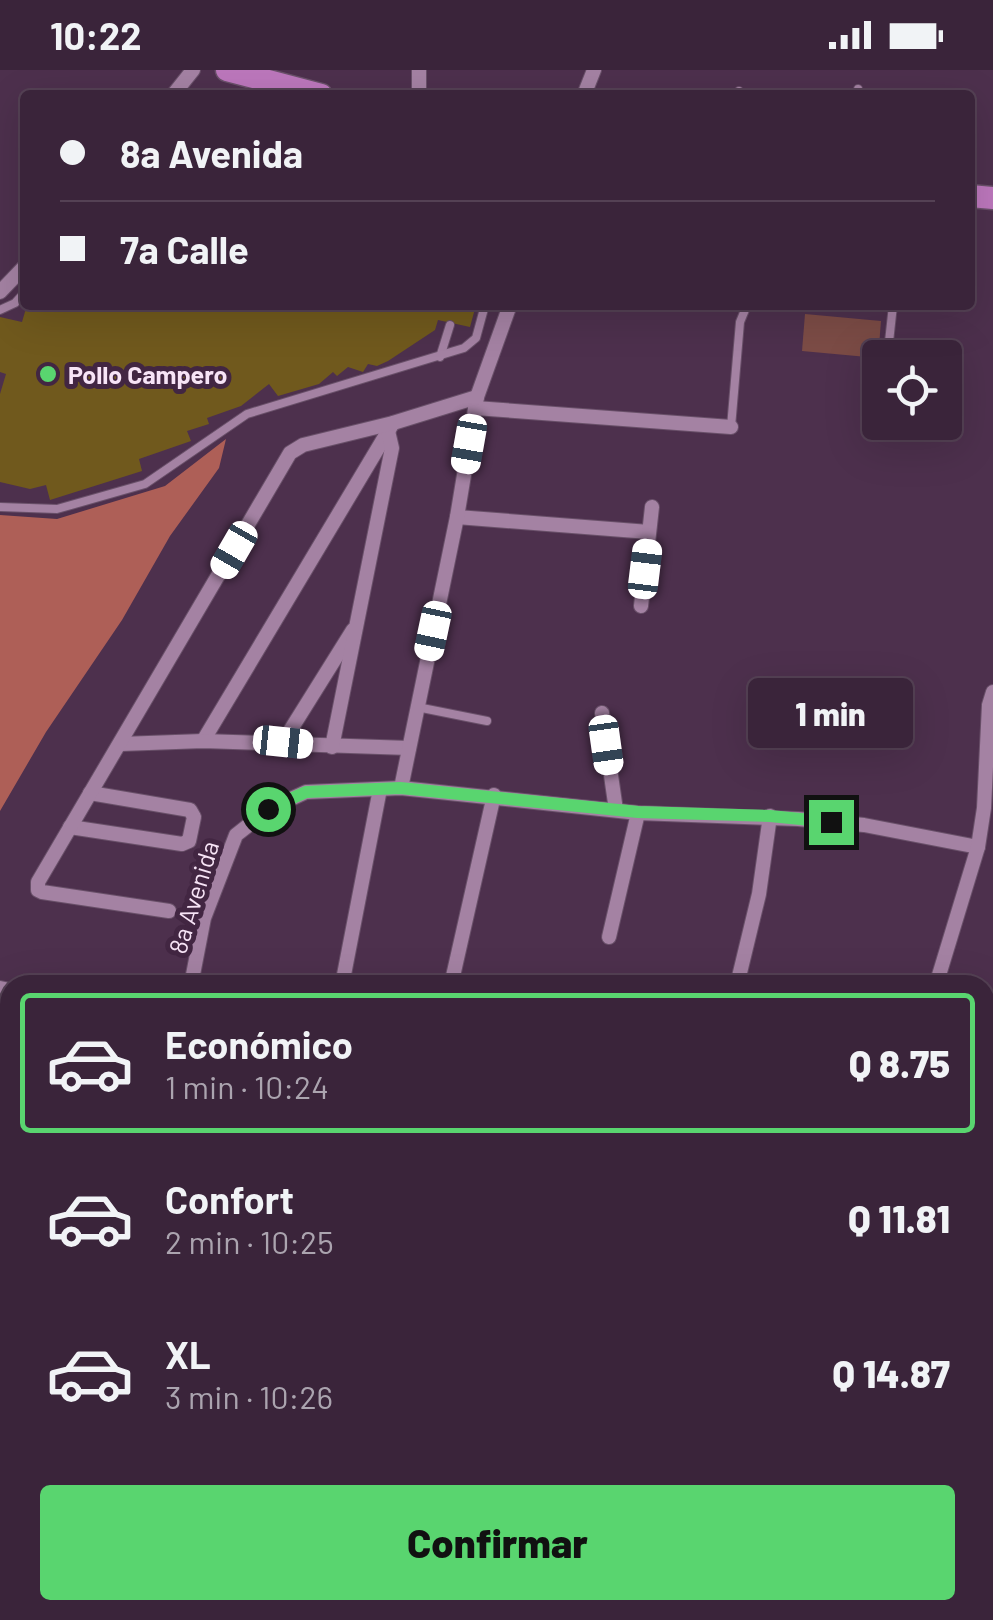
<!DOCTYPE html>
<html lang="es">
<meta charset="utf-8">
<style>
body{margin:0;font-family:Barlow,sans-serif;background:#412c42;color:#f1f3f6;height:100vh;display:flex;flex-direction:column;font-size:38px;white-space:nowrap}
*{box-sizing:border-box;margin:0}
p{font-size:32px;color:#aba4af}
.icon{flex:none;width:55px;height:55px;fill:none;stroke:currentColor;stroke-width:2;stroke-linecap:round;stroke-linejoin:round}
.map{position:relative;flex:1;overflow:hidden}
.details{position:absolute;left:0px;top:905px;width:995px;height:645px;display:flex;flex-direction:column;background:#3a243a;border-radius:30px 30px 0 0;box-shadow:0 10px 40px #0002,0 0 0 2px #544154}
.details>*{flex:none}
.top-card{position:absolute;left:20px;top:20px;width:955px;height:220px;border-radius:10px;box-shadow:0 10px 40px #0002,0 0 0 2px #544154;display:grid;align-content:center;height:220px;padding:0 40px;background:#3a243a}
.tools{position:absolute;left:862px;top:270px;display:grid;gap:20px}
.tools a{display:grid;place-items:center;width:100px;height:100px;border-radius:10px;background:#3a243a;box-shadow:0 10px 40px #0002,0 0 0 2px #544154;font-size:50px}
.end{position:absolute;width:45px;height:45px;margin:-22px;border:12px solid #59d56f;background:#111;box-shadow:0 0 0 5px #111}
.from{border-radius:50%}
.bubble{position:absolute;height:70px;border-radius:10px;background:#3a243a;box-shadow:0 10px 40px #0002,0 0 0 2px #544154;font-size:32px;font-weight:800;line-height:70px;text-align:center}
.car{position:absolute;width:30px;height:60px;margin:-30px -15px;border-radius:12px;box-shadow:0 0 8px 2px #0007;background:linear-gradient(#fff 24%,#345 0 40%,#fff 0 76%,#345 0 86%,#fff 0)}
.top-card b{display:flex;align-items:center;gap:35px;height:95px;font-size:38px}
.top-card b+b{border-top:2px solid #544154}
.top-card i{width:25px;height:25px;background:#f1f3f6}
ul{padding:18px 0 0;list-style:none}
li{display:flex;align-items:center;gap:30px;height:140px;margin:0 20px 15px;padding:0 20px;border:5px solid transparent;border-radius:10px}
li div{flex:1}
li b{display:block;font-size:38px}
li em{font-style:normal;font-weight:800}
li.active{border-color:#59d56f}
li>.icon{width:90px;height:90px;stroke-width:1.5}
.button{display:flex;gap:20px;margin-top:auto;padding:20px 40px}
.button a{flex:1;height:115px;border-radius:10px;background:#59d56f;color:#111;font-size:40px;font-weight:800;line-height:115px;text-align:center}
.status{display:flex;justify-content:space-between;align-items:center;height:70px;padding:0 50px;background:#3a243a;direction:ltr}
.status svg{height:28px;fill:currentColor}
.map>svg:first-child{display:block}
.green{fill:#7c4c46}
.forest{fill:#ae5f57}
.building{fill:#70591d}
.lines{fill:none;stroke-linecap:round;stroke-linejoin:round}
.lane-casing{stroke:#695069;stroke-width:10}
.street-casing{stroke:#695069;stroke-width:16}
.primary-casing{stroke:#695069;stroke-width:25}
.path{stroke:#8a7089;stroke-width:2.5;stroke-dasharray:8 8;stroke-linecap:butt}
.lane{stroke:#a482a3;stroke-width:8}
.street{stroke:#a482a3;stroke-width:14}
.primary{stroke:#bc77bc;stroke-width:22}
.route{stroke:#59d56f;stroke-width:12}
.poi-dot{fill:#59d56f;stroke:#422642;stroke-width:4}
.labels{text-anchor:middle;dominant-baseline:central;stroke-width:10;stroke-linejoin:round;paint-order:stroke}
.poi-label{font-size:25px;font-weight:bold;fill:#f7e4f6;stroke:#422642;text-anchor:start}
.street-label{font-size:25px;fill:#f7e4f6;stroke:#422642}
</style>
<div class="status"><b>10:22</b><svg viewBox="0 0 49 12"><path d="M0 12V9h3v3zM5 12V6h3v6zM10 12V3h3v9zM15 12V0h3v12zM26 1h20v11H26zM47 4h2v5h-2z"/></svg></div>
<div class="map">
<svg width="993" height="1550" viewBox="0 0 993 1550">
<rect width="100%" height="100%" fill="#4d304d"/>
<!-- green -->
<g class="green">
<path d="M805,244L881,251L878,288L802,281Z"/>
<path d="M21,1540H317L318,1550H20Z"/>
</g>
<!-- forest -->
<path class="forest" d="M226,369L219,398L170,466L122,550L46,662L0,741V445L57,449L165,416Z"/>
<!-- building -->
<path class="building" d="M27,235H476L470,257L438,250L435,260L388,291L377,296L368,294L363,302L348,297L337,306L333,302L319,314L278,326L269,314L241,336L207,348L209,354L187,361L191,371L139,389L142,401L50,430L46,415L30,419L0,412V324L6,304L0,302V247L22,252Z"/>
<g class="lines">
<defs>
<g id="lane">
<path d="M738,25L739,21"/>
<path d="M857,25L858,19"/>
<path d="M0,240L15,233L25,222"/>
<path d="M889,272L893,235"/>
<path d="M440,287L450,255"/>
<path d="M731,357L740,252L747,235"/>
<path d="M0,437L57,439L145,414L247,344L464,278L476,268L485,235"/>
<path d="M417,637L487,651"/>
<path d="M452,911L471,915"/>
</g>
<g id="street">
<path d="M173,25L193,0"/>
<path d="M419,25V0"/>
<path d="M584,25L594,0"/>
<path d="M0,222L25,196"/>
<path d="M475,338L731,357"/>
<path d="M457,447L649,462"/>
<path d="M641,536L652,437"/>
<path d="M602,643L616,740"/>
<path d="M203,671L393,353"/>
<path d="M283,672L353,560"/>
<path d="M121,674L203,671L409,678"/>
<path d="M332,677L392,378L388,361"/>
<path d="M401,718L457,447L477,327L510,235"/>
<path d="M70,757L182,774L189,771L194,747L190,740L90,723"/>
<path d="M169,841L42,822L38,820V812L290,383L303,375L393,353L477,327"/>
<path d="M609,867L638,743"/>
<path d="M191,915L204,848L236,765L269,739L306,722L401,718L638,743L798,749L864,755L978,777"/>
<path d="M342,915L380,719"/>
<path d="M451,915L494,725"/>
<path d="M737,915L759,824L770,746"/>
<path d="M936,915L978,777L984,738L989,635L993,622"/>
<path d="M0,918L10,920"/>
<path d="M0,1047L10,1023"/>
<path d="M985,1121L993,1124"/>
<path d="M985,1281L993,1282"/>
<path d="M0,1296L10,1301"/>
<path d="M985,1338L993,1339"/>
<path d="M985,1414L993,1415"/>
<path d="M985,1523L993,1526"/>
<path d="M1,1550L10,1438"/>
<path d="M936,1550L939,1540"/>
</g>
<g id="primary">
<path d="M227,0L321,25"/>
<path d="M970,126L993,128"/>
</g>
</defs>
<!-- lane casing -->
<use href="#lane" class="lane-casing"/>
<!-- street casing -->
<use href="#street" class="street-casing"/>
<!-- primary casing -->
<use href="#primary" class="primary-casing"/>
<!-- path -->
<g class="path">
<path d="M462,1540V1550"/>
<path d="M507,1540L515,1550"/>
<path d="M666,1550V1540"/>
</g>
<!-- lane -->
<use href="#lane" class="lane"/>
<!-- street -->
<use href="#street" class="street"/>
<!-- primary -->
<use href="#primary" class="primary"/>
</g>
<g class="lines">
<!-- route -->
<path class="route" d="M268,739L306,722L400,718L638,742L770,746L831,752"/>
</g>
<!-- markers -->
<circle class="poi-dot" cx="48" cy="304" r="10"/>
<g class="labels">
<!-- poi labels -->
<g class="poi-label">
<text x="68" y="304">Pollo Campero</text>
</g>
<!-- street labels -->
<g class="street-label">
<text transform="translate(193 827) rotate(-73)">8a Avenida</text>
</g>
</g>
</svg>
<div class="tools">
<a><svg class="icon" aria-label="locate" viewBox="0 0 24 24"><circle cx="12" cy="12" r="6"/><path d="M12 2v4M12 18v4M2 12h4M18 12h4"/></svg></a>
</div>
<i class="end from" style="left:268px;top:739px"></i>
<i class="end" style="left:831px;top:752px"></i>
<div class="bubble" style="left:748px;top:608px;width:165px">1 min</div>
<i class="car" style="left:469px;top:374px;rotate:190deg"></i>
<i class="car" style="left:234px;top:480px;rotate:210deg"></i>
<i class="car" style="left:645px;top:499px;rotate:7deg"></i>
<i class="car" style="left:433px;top:561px;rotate:192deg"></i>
<i class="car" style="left:283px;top:672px;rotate:96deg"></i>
<i class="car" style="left:606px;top:675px;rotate:172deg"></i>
<div class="top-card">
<b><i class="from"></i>8a Avenida</b>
<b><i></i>7a Calle</b>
</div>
<section class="details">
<ul>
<li class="active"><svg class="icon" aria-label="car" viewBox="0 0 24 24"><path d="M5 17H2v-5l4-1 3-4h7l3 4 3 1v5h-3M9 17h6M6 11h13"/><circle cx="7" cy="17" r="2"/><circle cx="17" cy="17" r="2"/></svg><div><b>Económico</b><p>1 min · 10:24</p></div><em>Q 8.75</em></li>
<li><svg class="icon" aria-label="car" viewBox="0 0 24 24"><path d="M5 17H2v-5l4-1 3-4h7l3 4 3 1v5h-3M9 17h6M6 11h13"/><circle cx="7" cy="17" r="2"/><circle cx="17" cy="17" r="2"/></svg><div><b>Confort</b><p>2 min · 10:25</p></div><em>Q 11.81</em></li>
<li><svg class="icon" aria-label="car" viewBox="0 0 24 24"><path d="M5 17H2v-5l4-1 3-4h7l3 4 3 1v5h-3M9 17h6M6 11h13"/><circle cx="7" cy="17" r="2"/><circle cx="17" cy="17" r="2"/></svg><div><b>XL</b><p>3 min · 10:26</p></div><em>Q 14.87</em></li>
</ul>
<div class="button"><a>Confirmar</a></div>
</section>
</div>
